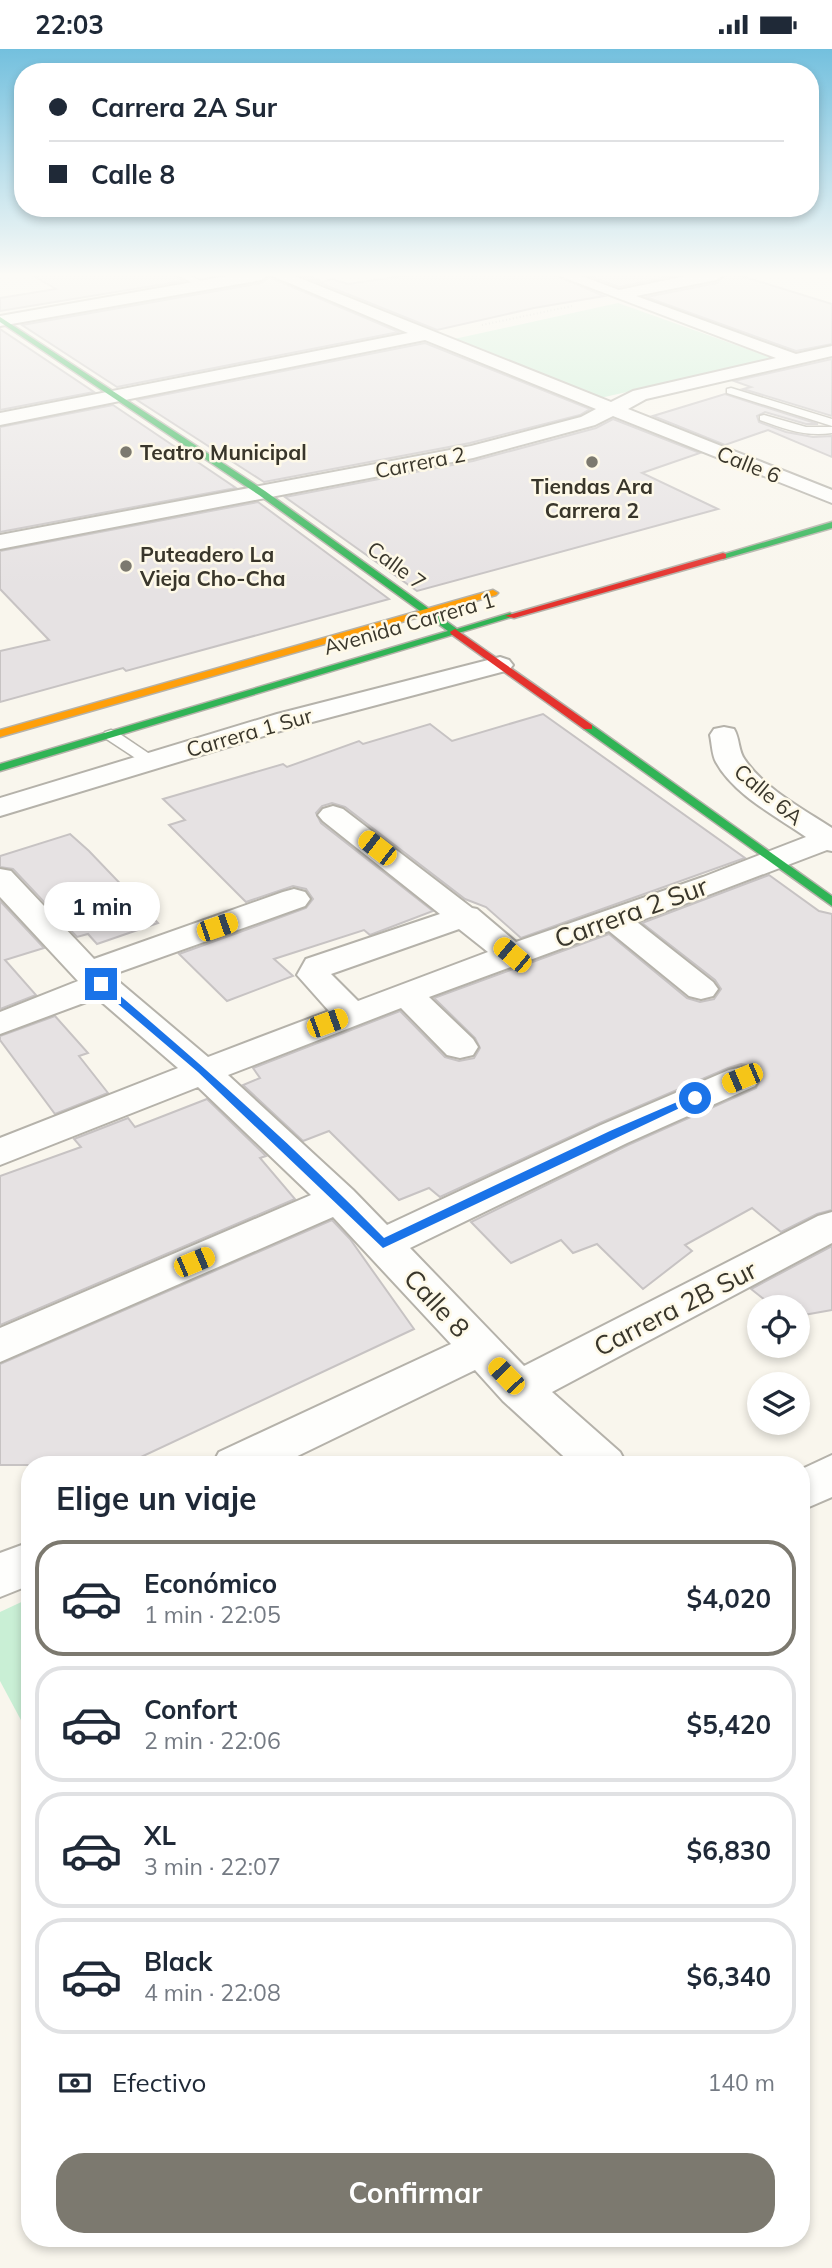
<!DOCTYPE html>
<html lang="es">
<meta charset="utf-8">
<style>
body{margin:0;font-family:Mulish,sans-serif;background:#f6f6f7;color:#1f2937;height:100vh;display:flex;flex-direction:column;font-size:26px;white-space:nowrap}
*{box-sizing:border-box;margin:0}
p{font-size:23px;color:#747a83}
.icon{flex:none;width:38px;height:38px;fill:none;stroke:currentColor;stroke-width:2;stroke-linecap:round;stroke-linejoin:round}
.map{position:relative;flex:1;overflow:hidden}
.details{position:absolute;left:21px;top:1407px;width:789px;height:791px;display:flex;flex-direction:column;background:#fff;border-radius:28px;box-shadow:0 4px 10px #0003}
.details>*{flex:none}
.guide{position:absolute;left:14px;top:14px;width:805px;height:154px;border-radius:28px;box-shadow:0 4px 10px #0003;display:grid;align-content:center;height:154px;padding:0 35px;background:#fff}
.fabs{position:absolute;left:747px;top:1246px;display:grid;gap:14px}
.fabs a{display:grid;place-items:center;width:63px;height:63px;border-radius:50%;background:#fff;box-shadow:0 4px 10px #0003;font-size:35px}
.end{position:absolute;width:32px;height:32px;margin:-16px;border:9px solid #1a73e8;background:#fff;box-shadow:0 0 0 4px #fff}
.from{border-radius:50%}
.bubble{position:absolute;height:49px;border-radius:24px;background:#fff;box-shadow:0 4px 10px #0003;font-size:23px;font-weight:700;line-height:49px;text-align:center}
.car{position:absolute;width:21px;height:42px;margin:-21px -10px;border-radius:9px;box-shadow:0 0 5px 2px #0007;background:linear-gradient(#f5c518 24%,#345 0 40%,#f5c518 0 76%,#345 0 86%,#f5c518 0)}
.guide b{display:flex;align-items:center;gap:24px;height:66px;font-size:26px}
.guide b+b{border-top:2px solid #e0e1e3}
.guide i{width:18px;height:18px;background:#1f2937}
ul{padding:0;list-style:none}
li{display:flex;align-items:center;gap:21px;height:116px;margin:0 14px 10px;padding:0 21px;border:4px solid #e0e1e3;border-radius:28px}
li div{flex:1}
li b{display:block;font-size:26px}
li em{font-style:normal;font-weight:700}
li.active{border-color:#7c796f}
li>.icon{width:63px;height:63px;stroke-width:1.5}
h2{padding:0 35px;font-size:32px;line-height:84px}
.pay{display:flex;align-items:center;gap:18px;height:77px;padding:0 35px;font-size:26px}
.pay p{margin-inline-start:auto}
.button{display:flex;gap:14px;margin-top:auto;padding:14px 35px}
.button a{flex:1;height:80px;border-radius:28px;background:#7c796f;color:#fff;font-size:28px;font-weight:700;line-height:80px;text-align:center}
.status{display:flex;justify-content:space-between;align-items:center;height:49px;padding:0 35px;background:#fff;direction:ltr}
.status svg{height:19px;fill:currentColor}
.map>svg:first-child{display:block}
.green{fill:#c9efd5}
.building{fill:#e6e2e3;stroke:#c7c3c3;stroke-width:2}
.lines{fill:none;stroke-linecap:round;stroke-linejoin:round}
.lane-casing{stroke:#b5b2aa;stroke-width:3}
.street-casing{stroke:#b5b2aa;stroke-width:4}
.fast-casing{stroke:#b5b2aa;stroke-width:3}
.slow-casing{stroke:#b5b2aa;stroke-width:3}
.jam-casing{stroke:#b5b2aa;stroke-width:3}
.path{stroke:#d4d4d0;stroke-width:2;stroke-dasharray:1 2.5;stroke-linecap:butt}
.lane{fill:#fefefc;fill-rule:evenodd}
.street{fill:#fefefc;fill-rule:evenodd}
.fast{fill:#30b455;fill-rule:evenodd}
.slow{fill:#ff9f0a;fill-rule:evenodd}
.jam{fill:#e5322d;fill-rule:evenodd}
.route{fill:#1a73e8}
.poi-dot{fill:#7c796f;stroke:#fef9e8;stroke-width:2.5}
.labels{text-anchor:middle;dominant-baseline:central;stroke-width:5;stroke-linejoin:round;paint-order:stroke}
.far-poi-label{font-size:21px;font-weight:bold;fill:#39362b;stroke:#fef9e8;text-anchor:start}
.far-street-label{font-size:21px;fill:#39362b;stroke:#fef9e8}
.street-label{font-size:26px;fill:#39362b;stroke:#fef9e8}
</style>
<div class="status"><b>22:03</b><svg viewBox="0 0 49 12"><path d="M0 12V9h3v3zM5 12V6h3v6zM10 12V3h3v9zM15 12V0h3v12zM26 1h20v11H26zM47 4h2v5h-2z"/></svg></div>
<div class="map">
<svg width="832" height="2219" viewBox="0 0 832 2219">
<rect width="100%" height="100%" fill="#f9f6ed"/>
<!-- green -->
<g class="green">
<path d="M618,254L775,310L600,349L454,290Z"/>
<path d="M30,1549V1688L0,1632V1563Z"/>
</g>
<!-- building -->
<g class="building">
<path d="M32,226H174L183,232L0,262V249L56,240Z"/>
<path d="M300,226H308L322,233L332,230L348,235L409,226H555L604,247L534,259L437,281Z"/>
<path d="M587,226H677L619,238Z"/>
<path d="M726,226H738L832,255V295L796,302L646,248L717,234Z"/>
<path d="M269,228L399,283L117,338L22,276L261,234Z"/>
<path d="M0,280L94,343L0,361Z"/>
<path d="M425,294L590,360L580,366L470,394L264,433L137,351Z"/>
<path d="M832,310V367L743,340L751,338L734,332Z"/>
<path d="M725,345L818,375H806L765,363L757,367L759,373L786,383L813,388L832,387V408L768,381L725,396L653,367Z"/>
<path d="M113,356L236,439L0,483V378Z"/>
<path d="M613,370L700,404L642,424L718,460L417,542L285,448L473,412L596,379Z"/>
<path d="M258,453L389,550L126,622L123,619L0,653V602L49,591L0,540V502Z"/>
<path d="M543,665L745,809L521,889L486,858L465,850L345,758L332,754L322,757L316,764L321,774L433,862L370,886L364,881L274,910L293,927L227,952L179,905L306,859L313,850L306,840L293,837L246,853L169,776L185,771L163,750L283,715L287,718L359,692L363,695L430,675L452,692Z"/>
<path d="M70,785L89,802L158,874L97,895L88,885L77,888L13,820L0,818V807Z"/>
<path d="M769,826L819,862L832,865V1161L817,1165L781,1183L752,1159L685,1196L692,1202L643,1240L597,1195L573,1204L561,1191L511,1214L471,1173L628,1096L756,1039L762,1028L756,1018L741,1015L728,1019L600,1074L440,1148L429,1139L399,1151L329,1082L303,1092L243,1036L260,1029L253,1019L400,962L445,1008L459,1012L474,1009L480,999L475,989L434,949L609,885L687,949L700,953L714,950L721,940L715,931L642,874Z"/>
<path d="M0,852L44,899L5,911L36,946L0,960Z"/>
<path d="M55,967L88,1004L79,1007L108,1044L55,1065L0,991V987Z"/>
<path d="M207,1050L266,1107L260,1109L295,1150L0,1276V1127L81,1098L74,1090L128,1069L135,1078Z"/>
<path d="M332,1171L350,1190L414,1280L124,1416H0V1315Z"/>
<path d="M832,1197V1261L798,1267V1258H774L751,1240Z"/>
</g>
<g class="lines">
<defs>
<g id="lane">
<path d="M177,226H189L209,236L201,238Z"/>
<path d="M731,339L832,370V377L727,344V340Z"/>
<path d="M764,366L806,378H832V384C806,388 784,380 760,371V367Z"/>
<path d="M111,681L117,683L160,712L152,717L146,716L105,689L103,686L105,683Z"/>
</g>
<g id="street">
<path d="M233,226H268L261,231L0,277V267Z"/>
<path d="M270,226H292L611,353L633,342L776,309L557,226H579L619,241L691,226H723L716,231L636,247L796,305L832,297V307L646,350L628,360L832,441V454L613,367L595,376L473,409L0,500V486L471,397L581,368L596,360L425,291L0,376V364L408,284Z"/>
<path d="M500,608L509,611L513,616L509,621L297,677L0,767V749L277,665Z"/>
<path d="M724,678L734,680C740,690 738,702 745,711C765,740 803,760 832,779V802L827,801L637,873L713,933L718,940L713,947L701,950L689,947L609,882L429,948L473,990L478,998L473,1006L460,1009L447,1006L401,959L228,1026L353,1141L387,1176L601,1076L729,1021L742,1018L755,1021L760,1029L755,1037L627,1094L410,1199L524,1317L818,1167L832,1163V1194L552,1343L620,1403L627,1416H573L503,1352L475,1321L279,1416H212L219,1403L451,1295L333,1168L0,1313V1279L311,1146L198,1038L0,1116V1089L178,1019L97,949L0,985V963L78,932L0,848V820L11,822L94,910L283,843L294,840L305,843L310,850L305,857L111,926L208,1008L329,962L297,926L306,910L440,865L323,772L318,766L323,760L333,757L343,760L472,859L477,860L516,893L703,828L806,788C776,767 734,746 716,713C712,706 712,695 710,686L714,680ZM459,880L488,903L358,952L331,925Z"/>
<path d="M832,1406V1448L802,1461V1420Z"/>
<path d="M30,1493V1536L0,1548V1504Z"/>
</g>
<g id="fast">
<path d="M0,268L265,442L457,580L510,564L515,567L0,722V715L448,582L259,446L0,273Z"/>
<path d="M832,473V479L723,510L718,507Z"/>
<path d="M584,676H592L832,847V857L584,680Z"/>
</g>
<path id="slow" d="M493,541L498,544L496,546L0,688V681Z"/>
<g id="jam">
<path d="M723,504L726,505V509L514,569L505,567Z"/>
<path d="M455,580L592,676V680H584L451,585L450,583Z"/>
</g>
</defs>
<!-- lane casing -->
<use href="#lane" class="lane-casing"/>
<!-- street casing -->
<use href="#street" class="street-casing"/>
<!-- fast casing -->
<use href="#fast" class="fast-casing"/>
<!-- slow casing -->
<use href="#slow" class="slow-casing"/>
<!-- jam casing -->
<use href="#jam" class="jam-casing"/>
<!-- path -->
<path class="path" d="M482,276L572,257"/>
<!-- lane -->
<use href="#lane" class="lane"/>
<!-- street -->
<use href="#street" class="street"/>
<!-- fast -->
<use href="#fast" class="fast"/>
<!-- slow -->
<use href="#slow" class="slow"/>
<!-- jam -->
<use href="#jam" class="jam"/>
</g>
<!-- sky -->
<linearGradient id="sky" x2="0" y2="1"><stop stop-color="#73c0de"/><stop offset="0.42" stop-color="#fcfbf7"/><stop offset="1" stop-color="#fcfbf7" stop-opacity="0"/></linearGradient>
<rect width="832" height="537" fill="url(#sky)"/>
<!-- route -->
<path class="route" d="M97,933H104C201,1015 296,1099 384,1189L610,1082L691,1047L701,1049L383,1199L198,1023L97,937Z"/>
<!-- markers -->
<g class="poi-dot">
<circle cx="126" cy="403" r="7"/>
<circle cx="592" cy="413" r="7"/>
<circle cx="126" cy="517" r="7"/>
</g>
<g class="labels">
<!-- far-poi labels -->
<g class="far-poi-label">
<text x="140" y="403">Teatro Municipal</text>
<text x="592" y="437" text-anchor="middle">Tiendas Ara<tspan x="592" dy="24">Carrera 2</tspan></text>
<text x="140" y="505">Puteadero La<tspan x="140" dy="24">Vieja Cho-Cha</tspan></text>
</g>
<!-- far-street labels -->
<g class="far-street-label">
<text transform="translate(420 413) rotate(-11)">Carrera 2</text>
<text transform="translate(749 415) rotate(22)">Calle 6</text>
<text transform="translate(397 516) rotate(36)">Calle 7</text>
<text transform="translate(409 574) rotate(-16)">Avenida Carrera 1</text>
<text transform="translate(249 683) rotate(-16)">Carrera 1 Sur</text>
<text transform="translate(769 745) rotate(40)">Calle 6A</text>
</g>
<!-- street labels -->
<g class="street-label">
<text transform="translate(631 863) rotate(-20)">Carrera 2 Sur</text>
<text transform="translate(437 1254) rotate(47)">Calle 8</text>
<text transform="translate(675 1259) rotate(-27)">Carrera 2B Sur</text>
</g>
</g>
</svg>
<div class="fabs">
<a><svg class="icon" aria-label="locate" viewBox="0 0 24 24"><circle cx="12" cy="12" r="6"/><path d="M12 2v4M12 18v4M2 12h4M18 12h4"/></svg></a>
<a><svg class="icon" aria-label="layers" viewBox="0 0 24 24"><path d="M12 4l9 5-9 5-9-5zM3 14l9 5 9-5"/></svg></a>
</div>
<i class="end from" style="left:695px;top:1049px"></i>
<i class="end" style="left:101px;top:935px"></i>
<div class="bubble" style="left:44px;top:833px;width:116px">1 min</div>
<i class="car" style="left:377px;top:799px;rotate:308deg"></i>
<i class="car" style="left:217px;top:878px;rotate:71deg"></i>
<i class="car" style="left:512px;top:906px;rotate:310deg"></i>
<i class="car" style="left:327px;top:974px;rotate:70deg"></i>
<i class="car" style="left:742px;top:1029px;rotate:247deg"></i>
<i class="car" style="left:194px;top:1213px;rotate:67deg"></i>
<i class="car" style="left:506px;top:1327px;rotate:316deg"></i>
<div class="guide">
<b><i class="from"></i>Carrera 2A Sur</b>
<b><i></i>Calle 8</b>
</div>
<section class="details">
<h2>Elige un viaje</h2>
<ul>
<li class="active"><svg class="icon" aria-label="car" viewBox="0 0 24 24"><path d="M5 17H2v-5l4-1 3-4h7l3 4 3 1v5h-3M9 17h6M6 11h13"/><circle cx="7" cy="17" r="2"/><circle cx="17" cy="17" r="2"/></svg><div><b>Económico</b><p>1 min · 22:05</p></div><em>$4,020</em></li>
<li><svg class="icon" aria-label="car" viewBox="0 0 24 24"><path d="M5 17H2v-5l4-1 3-4h7l3 4 3 1v5h-3M9 17h6M6 11h13"/><circle cx="7" cy="17" r="2"/><circle cx="17" cy="17" r="2"/></svg><div><b>Confort</b><p>2 min · 22:06</p></div><em>$5,420</em></li>
<li><svg class="icon" aria-label="car" viewBox="0 0 24 24"><path d="M5 17H2v-5l4-1 3-4h7l3 4 3 1v5h-3M9 17h6M6 11h13"/><circle cx="7" cy="17" r="2"/><circle cx="17" cy="17" r="2"/></svg><div><b>XL</b><p>3 min · 22:07</p></div><em>$6,830</em></li>
<li><svg class="icon" aria-label="car" viewBox="0 0 24 24"><path d="M5 17H2v-5l4-1 3-4h7l3 4 3 1v5h-3M9 17h6M6 11h13"/><circle cx="7" cy="17" r="2"/><circle cx="17" cy="17" r="2"/></svg><div><b>Black</b><p>4 min · 22:08</p></div><em>$6,340</em></li>
</ul>
<div class="pay"><svg class="icon" aria-label="cash" viewBox="0 0 24 24"><path d="M3 7h18v10H3z"/><circle cx="12" cy="12" r="2"/></svg>Efectivo<p>140 m</p></div>
<div class="button"><a>Confirmar</a></div>
</section>
</div>
